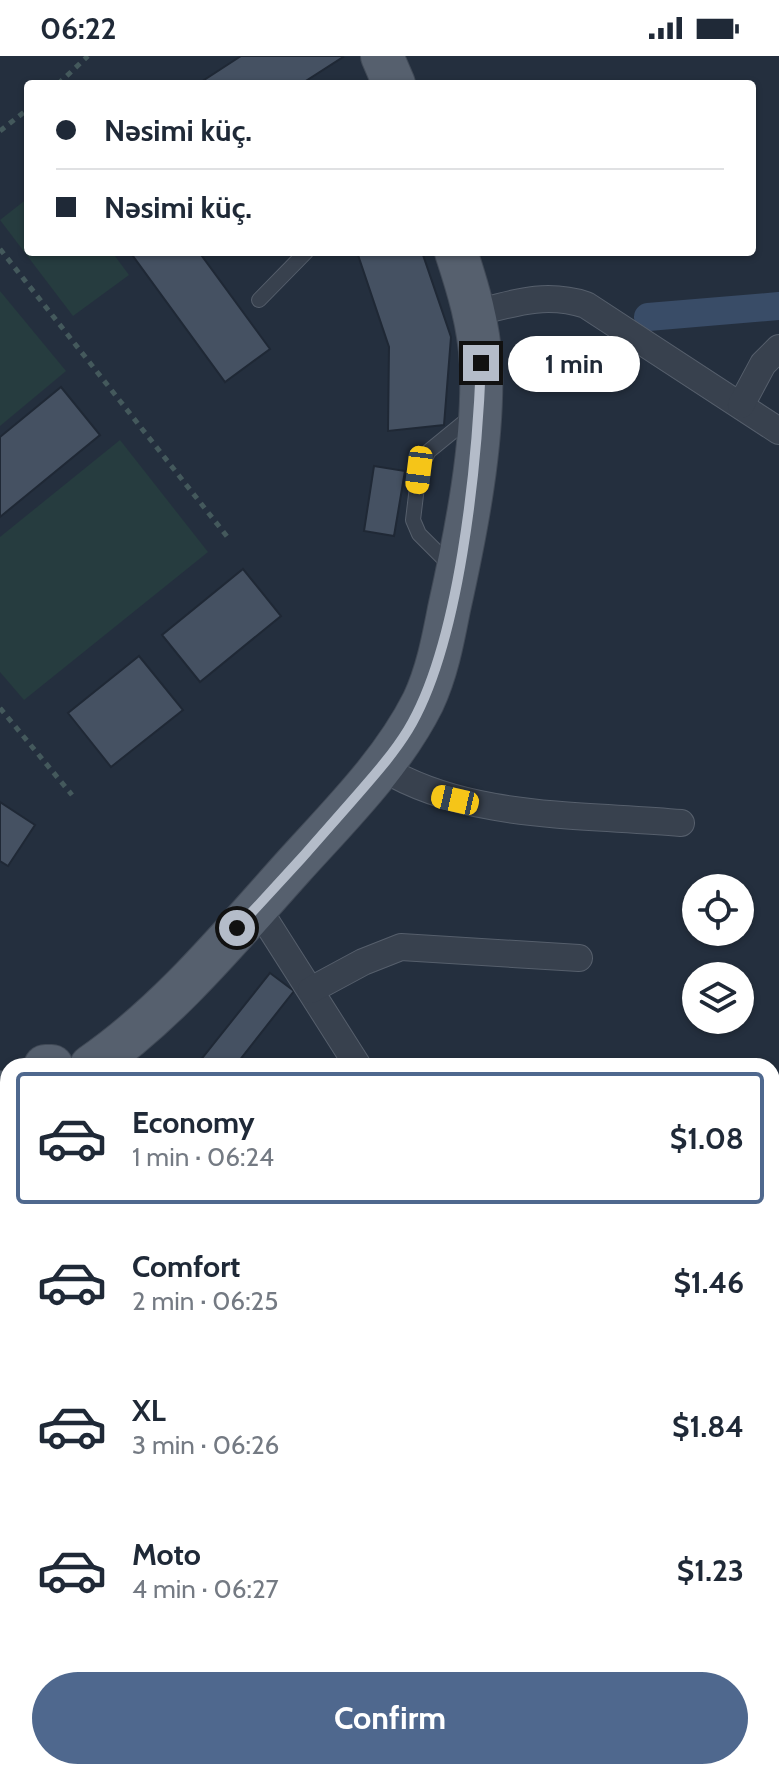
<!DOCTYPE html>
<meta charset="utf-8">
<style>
body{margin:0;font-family:Cabin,sans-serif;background:#f2f2f3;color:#1f2937;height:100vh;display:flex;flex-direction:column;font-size:30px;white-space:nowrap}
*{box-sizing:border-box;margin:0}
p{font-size:26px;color:#747a83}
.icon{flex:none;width:44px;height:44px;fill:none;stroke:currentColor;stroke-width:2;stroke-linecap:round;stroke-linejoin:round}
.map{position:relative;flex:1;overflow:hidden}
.details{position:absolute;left:0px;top:1002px;width:780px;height:722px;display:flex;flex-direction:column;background:#fff;border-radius:24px 24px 0 0;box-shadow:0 2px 6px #0004}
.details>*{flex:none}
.banner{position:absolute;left:24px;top:24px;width:732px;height:176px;border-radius:8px;box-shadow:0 2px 6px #0004;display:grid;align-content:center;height:176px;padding:0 32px;background:#fff}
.controls{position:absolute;left:682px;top:818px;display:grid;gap:16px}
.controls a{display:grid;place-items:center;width:72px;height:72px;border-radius:50%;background:#fff;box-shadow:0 2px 6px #0004;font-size:40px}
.end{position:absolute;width:36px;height:36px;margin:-18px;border:10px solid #b4bcc9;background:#111;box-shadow:0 0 0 4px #111}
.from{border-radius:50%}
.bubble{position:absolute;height:56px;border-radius:28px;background:#fff;box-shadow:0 2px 6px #0004;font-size:26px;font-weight:700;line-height:56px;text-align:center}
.car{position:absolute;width:24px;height:48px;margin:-24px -12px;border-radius:10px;box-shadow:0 0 6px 2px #0007;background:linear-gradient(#f5c518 24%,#345 0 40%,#f5c518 0 76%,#345 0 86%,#f5c518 0)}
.banner b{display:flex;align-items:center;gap:28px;height:76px;font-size:30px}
.banner b+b{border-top:2px solid #e0e1e3}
.banner i{width:20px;height:20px;background:#1f2937}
ul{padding:14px 0 0;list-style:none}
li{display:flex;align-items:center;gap:24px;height:132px;margin:0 16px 12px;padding:0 16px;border:4px solid transparent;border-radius:8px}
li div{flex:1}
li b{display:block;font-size:30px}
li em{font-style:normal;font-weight:700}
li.current{border-color:#4f688e}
li>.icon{width:72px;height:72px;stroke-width:1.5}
.action{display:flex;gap:16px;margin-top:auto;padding:16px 32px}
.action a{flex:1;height:92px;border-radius:48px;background:#4f688e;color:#fff;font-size:32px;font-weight:700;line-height:92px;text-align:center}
.status{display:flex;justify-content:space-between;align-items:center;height:56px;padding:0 40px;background:#fff;direction:ltr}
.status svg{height:22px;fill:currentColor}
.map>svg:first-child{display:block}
.green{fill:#263c3f}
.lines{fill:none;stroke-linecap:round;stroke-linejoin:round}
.canal{stroke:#394c67;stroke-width:28}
.building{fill:#455162;stroke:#1f2835;stroke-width:2}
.service-casing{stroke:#565f6c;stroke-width:16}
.minor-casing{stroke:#565f6c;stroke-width:28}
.tertiary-casing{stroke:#565f6c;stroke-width:34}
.primary-casing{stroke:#414a57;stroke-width:44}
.path{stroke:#44595c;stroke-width:5;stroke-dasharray:6 6;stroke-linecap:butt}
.service{stroke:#38414e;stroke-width:14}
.minor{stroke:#38414e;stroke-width:26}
.tertiary{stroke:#38414e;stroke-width:32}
.primary{stroke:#56606e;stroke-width:42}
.route{stroke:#b4bcc9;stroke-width:10}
</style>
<div class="status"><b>06:22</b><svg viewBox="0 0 49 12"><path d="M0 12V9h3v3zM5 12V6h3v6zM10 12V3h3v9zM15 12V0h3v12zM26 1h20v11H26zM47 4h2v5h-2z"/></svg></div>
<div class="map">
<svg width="779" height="1723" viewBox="0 0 779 1723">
<rect width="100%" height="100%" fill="#242f3e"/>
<!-- green -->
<g class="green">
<path d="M28,142V196H112L129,219L73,260L0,164Z"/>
<path d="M0,235L66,315L0,370Z"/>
<path d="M120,384L208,496L24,644L0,616V481Z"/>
</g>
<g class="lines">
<!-- canal -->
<path class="canal" d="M648,261L779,250"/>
</g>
<!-- building -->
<g class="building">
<path d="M241,0H342L343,1L301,28H198Z"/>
<path d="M130,196H199L270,293L225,326Z"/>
<path d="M357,196H422L451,281L444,369L388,375L389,291Z"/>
<path d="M61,331L100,379L0,461V381Z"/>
<path d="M374,410L405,415L394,480L364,475Z"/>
<path d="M243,513L281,560L200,626L162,579Z"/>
<path d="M139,600L183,654L111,711L68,657Z"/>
<path d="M0,746L35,769L8,810L0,805Z"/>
<path d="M270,917L294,935L235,1010H196Z"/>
<path d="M8,1247V1297L0,1307V1256Z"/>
</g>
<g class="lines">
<defs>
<g id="service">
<path d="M259,244L306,196"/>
<path d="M453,512L419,478L413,464L419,414L429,395L473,359"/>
</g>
<g id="minor">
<path d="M475,257C514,247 546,236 586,249L779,375"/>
<path d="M741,349L763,308L779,292"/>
<path d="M381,711C467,764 582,758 681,767"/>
<path d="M257,851L358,1010"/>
<path d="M311,934L363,906L401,891L579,902"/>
<path d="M772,1202H779"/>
<path d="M0,1373L8,1381"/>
<path d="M768,1716L771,1723"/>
</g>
<path id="tertiary" d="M0,1182L8,1171"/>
<g id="primary">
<path d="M382,0L394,28"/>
<path d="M45,1010H52"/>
<path d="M91,1010C168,957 231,880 293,811C339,760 392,708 423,646C437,616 443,584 449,553C466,477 484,386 481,308C479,269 468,232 456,196"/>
<path d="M0,1036L8,1039"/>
</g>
</defs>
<!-- service casing -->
<use href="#service" class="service-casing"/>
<!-- minor casing -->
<use href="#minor" class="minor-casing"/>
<!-- tertiary casing -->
<use href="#tertiary" class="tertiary-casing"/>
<!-- primary casing -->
<use href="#primary" class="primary-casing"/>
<!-- path -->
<g class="path">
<path d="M58,28L88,0"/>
<path d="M0,75L28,53"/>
<path d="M0,193L229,483"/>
<path d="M0,652L72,739"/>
</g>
<!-- service -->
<use href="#service" class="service"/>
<!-- minor -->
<use href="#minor" class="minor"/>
<!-- tertiary -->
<use href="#tertiary" class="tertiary"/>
<!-- primary -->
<use href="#primary" class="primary"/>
</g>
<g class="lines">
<!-- route -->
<path class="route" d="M237,872C276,831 314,789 351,746C371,723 392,700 408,674C460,588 477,409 481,307"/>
</g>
</svg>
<div class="controls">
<a><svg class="icon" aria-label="locate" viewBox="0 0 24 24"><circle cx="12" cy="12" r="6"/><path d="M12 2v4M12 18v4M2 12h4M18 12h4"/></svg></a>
<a><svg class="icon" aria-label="layers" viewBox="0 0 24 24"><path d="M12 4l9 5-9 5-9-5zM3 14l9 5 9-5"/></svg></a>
</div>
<i class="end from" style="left:237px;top:872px"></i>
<i class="end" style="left:481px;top:307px"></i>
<div class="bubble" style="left:508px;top:280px;width:132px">1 min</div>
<i class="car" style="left:419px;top:414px;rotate:187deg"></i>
<i class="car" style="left:455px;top:744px;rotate:283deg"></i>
<div class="banner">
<b><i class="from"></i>Nəsimi küç.</b>
<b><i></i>Nəsimi küç.</b>
</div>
<section class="details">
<ul>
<li class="current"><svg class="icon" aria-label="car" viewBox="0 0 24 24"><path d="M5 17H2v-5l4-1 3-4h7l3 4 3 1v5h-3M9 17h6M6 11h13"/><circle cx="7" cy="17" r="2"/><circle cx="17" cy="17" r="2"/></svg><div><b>Economy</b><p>1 min · 06:24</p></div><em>$1.08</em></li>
<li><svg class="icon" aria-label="car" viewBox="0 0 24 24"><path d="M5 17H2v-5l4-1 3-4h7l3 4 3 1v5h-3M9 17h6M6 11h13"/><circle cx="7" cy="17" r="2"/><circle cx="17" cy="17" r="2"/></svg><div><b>Comfort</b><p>2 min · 06:25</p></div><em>$1.46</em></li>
<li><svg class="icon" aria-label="car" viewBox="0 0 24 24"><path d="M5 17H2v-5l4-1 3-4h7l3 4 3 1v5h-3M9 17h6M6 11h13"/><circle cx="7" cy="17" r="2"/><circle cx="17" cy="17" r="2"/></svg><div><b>XL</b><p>3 min · 06:26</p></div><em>$1.84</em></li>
<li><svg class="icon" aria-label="car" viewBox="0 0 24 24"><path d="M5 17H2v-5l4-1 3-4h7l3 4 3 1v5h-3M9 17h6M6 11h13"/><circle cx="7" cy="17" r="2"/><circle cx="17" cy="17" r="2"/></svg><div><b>Moto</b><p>4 min · 06:27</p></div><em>$1.23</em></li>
</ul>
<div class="action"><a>Confirm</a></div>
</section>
</div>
